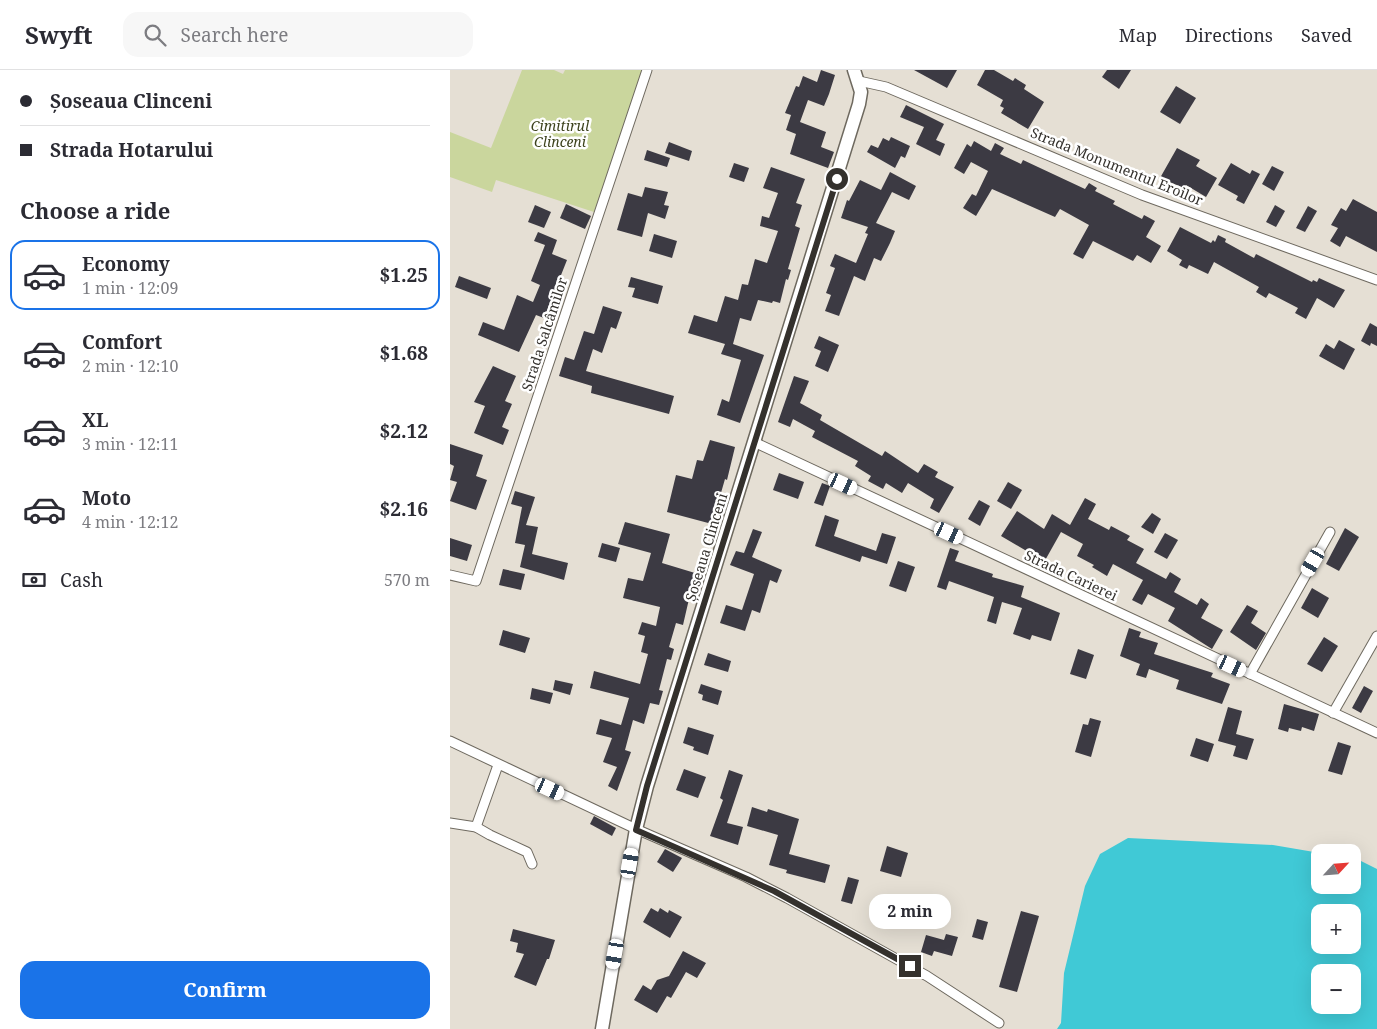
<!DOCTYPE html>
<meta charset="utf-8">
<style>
body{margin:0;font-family:"Noto Serif",serif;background:#f7f7f7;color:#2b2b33;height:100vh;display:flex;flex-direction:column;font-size:19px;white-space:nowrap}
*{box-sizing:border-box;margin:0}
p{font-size:16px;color:#7c7c81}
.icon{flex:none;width:28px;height:28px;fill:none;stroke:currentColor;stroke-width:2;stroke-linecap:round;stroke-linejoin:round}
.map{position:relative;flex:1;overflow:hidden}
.panel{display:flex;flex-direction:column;background:#fff;width:450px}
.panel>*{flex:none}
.hud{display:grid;align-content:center;height:110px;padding:0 20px;background:#fff}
.needle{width:32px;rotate:64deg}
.tools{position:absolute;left:861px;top:774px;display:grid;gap:10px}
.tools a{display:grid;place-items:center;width:50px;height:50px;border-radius:10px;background:#fff;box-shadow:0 5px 20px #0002;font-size:25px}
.end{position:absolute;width:22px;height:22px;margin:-11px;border:6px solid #34312d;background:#fff;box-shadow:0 0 0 2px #fff}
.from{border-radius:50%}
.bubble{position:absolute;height:35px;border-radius:15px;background:#fff;box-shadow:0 5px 20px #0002;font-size:16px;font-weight:700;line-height:35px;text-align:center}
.car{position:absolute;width:15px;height:30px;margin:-15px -8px;border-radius:6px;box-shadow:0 0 4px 1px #0007;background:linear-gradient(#fff 24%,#345 0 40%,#fff 0 76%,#345 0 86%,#fff 0)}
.hud b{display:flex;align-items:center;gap:18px;height:48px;font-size:19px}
.hud b+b{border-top:1px solid #e1e1e2}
.hud i{width:12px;height:12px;background:#2b2b33}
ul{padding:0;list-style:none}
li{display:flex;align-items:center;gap:15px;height:70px;margin:0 10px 8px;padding:0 10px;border:2px solid transparent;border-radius:15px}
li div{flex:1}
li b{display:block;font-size:19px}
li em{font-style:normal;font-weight:700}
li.on{border-color:#1a73e8}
li>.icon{width:45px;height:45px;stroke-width:1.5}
h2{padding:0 20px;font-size:22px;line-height:60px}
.pay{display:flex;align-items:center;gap:12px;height:55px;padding:0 20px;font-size:19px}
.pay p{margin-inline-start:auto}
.button{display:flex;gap:10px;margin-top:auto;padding:10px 20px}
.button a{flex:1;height:58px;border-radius:15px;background:#1a73e8;color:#fff;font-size:20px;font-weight:700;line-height:58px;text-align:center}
header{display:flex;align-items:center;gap:30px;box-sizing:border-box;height:70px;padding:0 25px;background:#fff;border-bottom:1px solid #e1e1e2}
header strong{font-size:24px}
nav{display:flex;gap:28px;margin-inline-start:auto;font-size:18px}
.search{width:350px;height:45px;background:#f7f7f7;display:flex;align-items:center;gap:12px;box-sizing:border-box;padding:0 18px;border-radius:15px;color:#7c7c81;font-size:19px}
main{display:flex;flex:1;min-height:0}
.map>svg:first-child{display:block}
.green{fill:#cad69d}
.water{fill:#40c9d6;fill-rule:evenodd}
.building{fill:#3c3a43}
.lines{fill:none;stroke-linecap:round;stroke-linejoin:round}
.minor-casing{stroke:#6e695f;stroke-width:11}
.secondary-casing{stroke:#6e695f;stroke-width:15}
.minor{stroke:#fff;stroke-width:9}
.secondary{stroke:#fff;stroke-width:12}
.route{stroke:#34312d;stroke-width:6}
.labels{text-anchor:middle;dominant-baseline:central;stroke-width:5;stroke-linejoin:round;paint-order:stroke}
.park-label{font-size:14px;font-style:italic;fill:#3c421c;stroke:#fff}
.street-label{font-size:14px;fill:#34312d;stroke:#fff}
</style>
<header>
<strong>Swyft</strong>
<div class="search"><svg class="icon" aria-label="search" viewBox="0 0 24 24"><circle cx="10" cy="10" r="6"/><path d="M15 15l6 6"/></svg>Search here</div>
<nav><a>Map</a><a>Directions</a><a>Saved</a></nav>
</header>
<main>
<section class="panel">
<div class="hud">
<b><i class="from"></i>Șoseaua Clinceni</b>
<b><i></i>Strada Hotarului</b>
</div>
<h2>Choose a ride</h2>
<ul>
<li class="on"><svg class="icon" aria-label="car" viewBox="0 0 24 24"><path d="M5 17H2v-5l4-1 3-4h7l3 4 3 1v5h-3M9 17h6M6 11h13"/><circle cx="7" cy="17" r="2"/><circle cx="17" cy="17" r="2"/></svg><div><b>Economy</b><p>1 min · 12:09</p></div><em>$1.25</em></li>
<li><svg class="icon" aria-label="car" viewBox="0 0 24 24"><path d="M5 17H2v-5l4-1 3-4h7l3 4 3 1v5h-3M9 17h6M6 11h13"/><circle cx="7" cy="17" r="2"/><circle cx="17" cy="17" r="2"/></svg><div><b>Comfort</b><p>2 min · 12:10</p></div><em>$1.68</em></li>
<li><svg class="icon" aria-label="car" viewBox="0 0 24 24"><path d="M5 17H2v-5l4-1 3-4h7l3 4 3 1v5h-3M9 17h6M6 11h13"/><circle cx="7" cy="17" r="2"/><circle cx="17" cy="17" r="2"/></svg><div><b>XL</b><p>3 min · 12:11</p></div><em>$2.12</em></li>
<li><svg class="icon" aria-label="car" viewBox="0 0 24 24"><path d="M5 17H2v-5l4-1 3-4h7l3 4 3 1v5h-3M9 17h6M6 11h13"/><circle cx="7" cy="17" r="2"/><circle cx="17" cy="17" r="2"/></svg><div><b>Moto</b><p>4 min · 12:12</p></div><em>$2.16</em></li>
</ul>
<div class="pay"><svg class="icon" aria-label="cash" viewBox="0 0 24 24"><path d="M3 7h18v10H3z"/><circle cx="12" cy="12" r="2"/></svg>Cash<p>570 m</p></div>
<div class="button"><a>Confirm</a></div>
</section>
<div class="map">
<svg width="927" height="959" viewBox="0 0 927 959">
<rect width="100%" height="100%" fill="#e5dfd4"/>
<!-- green -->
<path class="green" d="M72,0H104L113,4L115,0H194L144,142L46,110L42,122L0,107V62L41,78Z"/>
<!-- water -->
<path class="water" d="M678,768L823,775L870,783V815H902L903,787L927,799V959H607L611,953L614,903L635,816L650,784ZM870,842H902V875H870ZM870,902H902V935H870Z"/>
<!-- building -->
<g class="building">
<path d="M371,0L385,5L379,24L374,36L358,30L350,52L376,62L371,77L384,82L378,98L340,84L346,64L336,60L341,45L335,43L346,16L349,17L353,6L367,12Z"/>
<path d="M464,0H507L497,18Z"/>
<path d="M535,0H544L563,11L565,8L576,15L574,19L594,32L578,59L551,43L554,38L550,36L553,30L527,15Z"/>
<path d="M657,0H681L669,19L652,7Z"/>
<path d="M726,16L746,28L730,54L710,42Z"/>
<path d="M456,35L494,54L486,70L495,74L490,86L466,74L474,57L450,47Z"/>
<path d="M441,67L460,76L455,88L451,86L445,98L417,82L421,75L428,78L433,68L439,71Z"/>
<path d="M524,71L541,81L545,73L554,78L550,84L571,94L573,90L635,119L639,113L647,118L645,121L665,131L663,134L692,149L694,145L705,151L696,167L711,176L701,193L687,185L683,191L643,171L633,189L623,184L639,155L610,139L605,147L542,119L526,146L513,138L522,124L526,126L538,101L521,92L514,104L504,98L517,74L521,77Z"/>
<path d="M219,72L242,81L239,91L215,83Z"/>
<path d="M727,78L750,90L746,96L767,108L756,127L736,115L734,118L710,108Z"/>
<path d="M197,80L220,88L217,97L194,90Z"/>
<path d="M284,93L299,98L294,112L279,107Z"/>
<path d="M781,93L800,104L802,100L810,104L794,134L786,130L788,126L768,115Z"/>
<path d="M822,96L834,102L824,121L812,114Z"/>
<path d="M321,97L355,109L346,133L352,135L345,156L350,158L338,199L341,200L338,210L336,209L330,233L323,231L322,233L308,230L301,251L290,248L283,274L314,285L290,353L267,345L272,329L279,332L291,290L271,284L275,274L238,263L244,245L267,252L275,226L288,230L292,214L298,215L305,189L317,193L328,161L310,156L312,146L319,148L328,123L313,118Z"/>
<path d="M440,102L466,116L459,130L442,122L426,153L445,161L440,173L431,191L424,188L415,211L404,206L389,246L375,241L381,225L376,223L385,198L380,196L385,184L406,193L418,164L415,163L418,157L391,148L397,130L399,131L410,110L431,120Z"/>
<path d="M195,117L218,122L214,135L219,136L215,149L198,143L192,167L167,160L178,123L192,127Z"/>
<path d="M903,129L927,142V182L896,166L890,177L880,171L888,158L881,155L891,138L896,141Z"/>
<path d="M116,134L141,146L135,159L110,148Z"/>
<path d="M85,135L101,142L94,158L78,152Z"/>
<path d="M825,135L835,141L826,157L816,152Z"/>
<path d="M858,136L867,141L855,162L846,158Z"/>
<path d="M730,157L761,173L763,170L765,172L768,165L776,169L775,172L804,188L806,184L862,212L863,210L867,212L869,208L895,220L884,238L867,228L856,249L845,243L848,238L819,223L816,228L806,222L809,217L764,192L758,204L739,195L737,199L729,195L732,190L717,181Z"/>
<path d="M88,162L107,170L102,184L117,190L94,248L86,245L69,282L28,265L33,252L54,260L67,225L83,232L90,215L81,211L95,175L84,171Z"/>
<path d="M204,164L227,171L222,188L199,181Z"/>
<path d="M9,206L41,218L37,229L5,217Z"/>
<path d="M181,207L213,216L208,234L182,227L185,218L178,217Z"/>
<path d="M153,236L172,242L166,259L161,257L152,283L143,279L136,301L224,326L219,344L141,323L142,316L109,306L115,287L124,290L134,261L144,264Z"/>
<path d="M920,253L927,257V276L921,273L920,276L911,271Z"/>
<path d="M369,266L389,275L378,302L365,296L371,281L364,278Z"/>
<path d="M889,270L905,279L894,300L869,286L876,274L884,279Z"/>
<path d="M43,296L66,306L55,331L62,334L52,357L59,360L53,375L24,363L35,336L24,332Z"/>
<path d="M344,306L359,311L350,333L372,345L370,350L432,386L435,381L468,403L474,394L488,402L485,407L504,417L489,443L480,438L484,429L458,413L452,423L436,413L433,419L418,411L421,406L405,396L408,391L362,367L365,361L343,349L340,357L328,352Z"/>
<path d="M260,370L285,377L277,410L275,409L262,454L217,442L226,405L242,409L247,390L253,391Z"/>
<path d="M0,374L33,385L26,406L37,410L26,440L0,431L7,412L0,410L4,396L0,394Z"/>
<path d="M329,403L354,412L348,429L323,420Z"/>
<path d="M558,412L572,420L561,439L547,431Z"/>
<path d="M372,413L380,416L373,436L364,433Z"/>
<path d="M65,421L85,427L76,455L88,457L82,484L118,493L114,510L70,497L75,475L65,473L72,437L61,434Z"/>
<path d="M635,428L646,434L638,449L659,460L661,456L680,466L677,470L694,479L686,493L716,509L720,502L731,509L724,522L747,535L751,528L759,534L751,548L773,560L762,579L718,551L725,538L698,524L692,535L682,530L693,510L663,494L657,506L642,497L644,495L627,486L633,474L611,462L593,494L583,489L585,486L551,466L567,441L594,459L602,444L620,455Z"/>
<path d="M529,430L540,436L530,456L518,449Z"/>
<path d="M702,443L711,449L703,464L691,457Z"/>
<path d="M375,445L389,450L384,466L426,481L432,463L446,467L437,494L412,486L410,492L365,476Z"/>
<path d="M175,452L220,464L212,493L245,503L233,555L226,553L219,577L224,579L221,590L217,589L209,620L213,621L209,635L200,633L194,654L183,650L175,680L181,682L167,721L158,716L167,697L153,692L162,668L146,664L150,649L171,655L179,628L140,618L144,601L190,614L198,584L191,582L195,566L188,564L192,552L206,556L210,537L173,528L178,508L193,511L201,483L168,474Z"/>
<path d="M895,458L909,467L889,501L876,494Z"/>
<path d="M303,459L312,462L302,487L332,500L327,513L320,510L310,543L302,540L295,561L270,553L276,535L292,540L304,504L280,495L286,481L294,483Z"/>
<path d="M715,463L728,470L717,489L704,482Z"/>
<path d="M0,468L22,475L17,491L0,486Z"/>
<path d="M152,473L170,478L166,492L148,487Z"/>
<path d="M500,478L509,481L505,491L543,504L542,507L574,516L571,527L610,543L601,571L582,565L580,570L563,564L572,538L552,532L546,554L537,551L544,527L499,511L496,520L487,517Z"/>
<path d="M448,491L465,497L456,522L439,516Z"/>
<path d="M53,499L75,504L71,520L49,515Z"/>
<path d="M862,518L879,528L868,548L851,538Z"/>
<path d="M797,535L808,541L801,553L816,563L806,580L780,562Z"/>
<path d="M679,558L691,562L689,567L708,573L704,584L763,603L761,607L780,614L772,634L726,619L729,610L699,599L696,608L686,605L690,594L670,586Z"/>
<path d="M53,560L80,568L75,583L49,575Z"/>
<path d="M874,567L888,576L872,602L857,594Z"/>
<path d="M628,579L644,585L636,609L620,604Z"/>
<path d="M258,583L281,591L278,602L254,595Z"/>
<path d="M105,610L123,614L120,625L103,620Z"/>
<path d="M251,614L272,621L268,635L252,630L253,625L248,623Z"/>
<path d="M914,616L923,621L911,643L902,638Z"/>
<path d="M82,618L103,623L100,634L80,629Z"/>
<path d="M834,634L869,644L864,661L852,657L851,661L839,658L838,662L828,659Z"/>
<path d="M778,637L792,641L786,664L804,669L797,690L783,686L786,676L768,671Z"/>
<path d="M640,648L651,651L641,687L625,682L633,654L638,655Z"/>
<path d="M238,657L264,665L258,685L243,680L244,677L233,673Z"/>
<path d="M746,668L764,674L758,692L740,686Z"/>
<path d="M888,672L901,676L892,705L878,701Z"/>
<path d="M234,699L256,707L248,728L226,720Z"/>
<path d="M279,700L293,705L277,753L293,757L288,775L260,766L273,730L270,728Z"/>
<path d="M302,737L317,742L318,739L349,749L339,784L380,795L375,813L336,803L337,800L319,795L328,765L297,756Z"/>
<path d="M144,746L166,758L162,766L140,754Z"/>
<path d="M437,776L458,783L451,807L430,801Z"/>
<path d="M215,779L232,788L223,802L207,792Z"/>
<path d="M398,807L409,810L402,834L391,831Z"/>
<path d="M201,838L208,842L210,838L218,843L219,840L232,847L220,868L193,852Z"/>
<path d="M571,841L589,846L567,922L549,917Z"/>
<path d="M527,849L538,852L533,870L522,867Z"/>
<path d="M63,859L105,870L99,889H97L86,916L64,907L74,884L66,882L68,873L60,871Z"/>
<path d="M496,864L508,867L502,886L484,881L482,886L471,882L476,865L494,870Z"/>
<path d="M233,881L256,893L247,908L236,902L221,928L217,926L207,943L184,930L193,915L201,920L207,910L219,906Z"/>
</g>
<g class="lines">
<defs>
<g id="minor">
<path d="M409,11L436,17L692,125L927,210"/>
<path d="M304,372L927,663"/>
<path d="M0,505L26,511L197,0"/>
<path d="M800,604L880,462"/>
<path d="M883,643L927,566"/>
<path d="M0,671L186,759L296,807L337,828L477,906L549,953"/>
<path d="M0,753L26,757L40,765L77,782L82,794"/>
<path d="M26,757L48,695"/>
</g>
<path id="secondary" d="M152,959L186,759L197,716L409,34L411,22L404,0"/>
</defs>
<!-- minor casing -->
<use href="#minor" class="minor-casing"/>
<!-- secondary casing -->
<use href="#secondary" class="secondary-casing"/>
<!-- minor -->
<use href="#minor" class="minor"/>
<!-- secondary -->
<use href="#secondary" class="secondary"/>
</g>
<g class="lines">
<!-- route -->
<path class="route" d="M387,109L197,716L186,760L324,821L460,896"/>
</g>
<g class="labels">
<!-- park labels -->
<g class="park-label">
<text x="110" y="55">Cimitirul<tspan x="110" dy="16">Clinceni</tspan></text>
</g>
<!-- street labels -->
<g class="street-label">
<text transform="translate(667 96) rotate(22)">Strada Monumentul Eroilor</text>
<text transform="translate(94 264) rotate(-72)">Strada Salcâmilor</text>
<text transform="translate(256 477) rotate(-73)">Șoseaua Clinceni</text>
<text transform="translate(621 505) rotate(25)">Strada Carierei</text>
</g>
</g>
</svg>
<div class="tools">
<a><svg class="needle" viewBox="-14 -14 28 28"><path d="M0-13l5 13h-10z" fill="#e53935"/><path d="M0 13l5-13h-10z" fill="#7c7c81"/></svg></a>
<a>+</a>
<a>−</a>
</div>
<i class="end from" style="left:387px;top:109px"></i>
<i class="end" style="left:460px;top:896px"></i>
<div class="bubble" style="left:419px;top:824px;width:82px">2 min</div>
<i class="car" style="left:393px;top:414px;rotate:115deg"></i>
<i class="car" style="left:499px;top:463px;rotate:115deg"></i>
<i class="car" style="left:863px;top:492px;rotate:210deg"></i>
<i class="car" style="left:782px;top:596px;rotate:115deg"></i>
<i class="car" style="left:100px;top:719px;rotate:115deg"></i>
<i class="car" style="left:180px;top:793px;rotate:10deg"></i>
<i class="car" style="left:165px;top:884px;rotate:190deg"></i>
</div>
</main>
